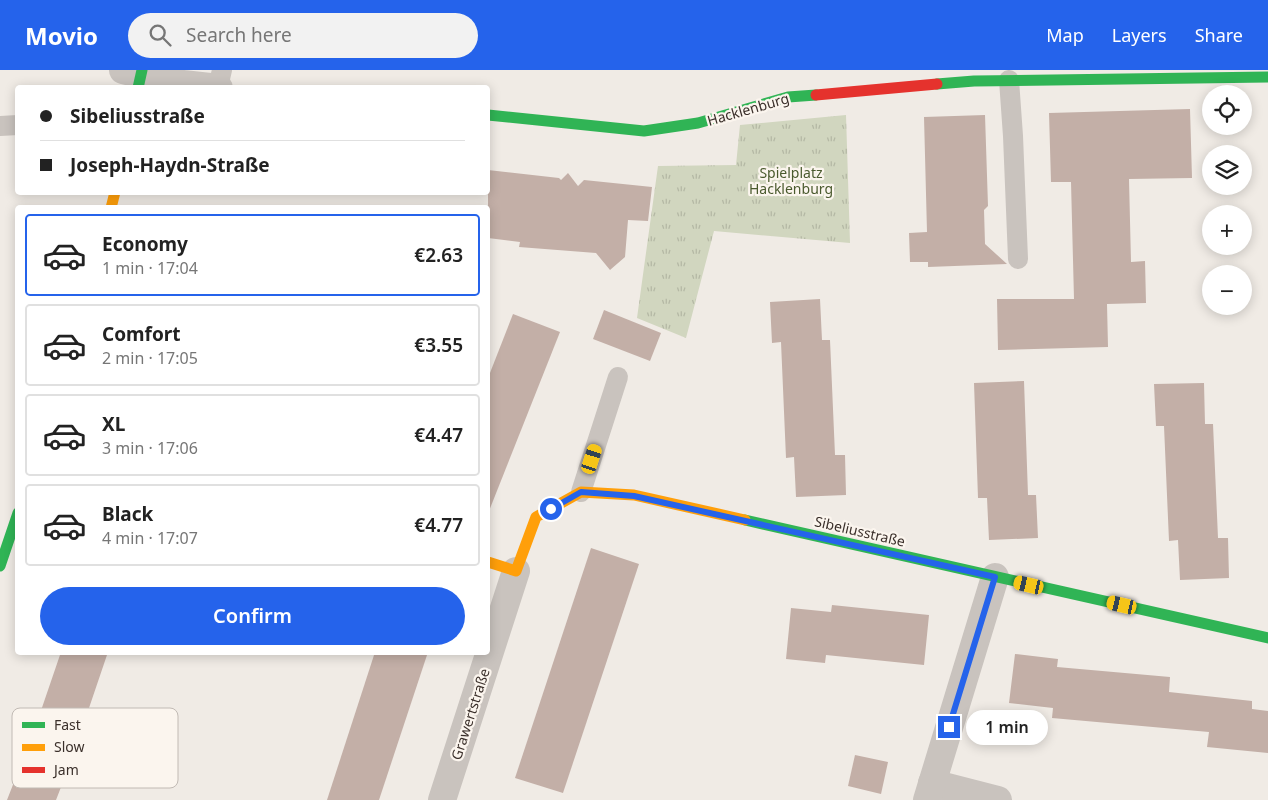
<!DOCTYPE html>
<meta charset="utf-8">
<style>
body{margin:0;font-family:"Noto Sans",sans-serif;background:#f2f2f2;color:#222;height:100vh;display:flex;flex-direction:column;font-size:19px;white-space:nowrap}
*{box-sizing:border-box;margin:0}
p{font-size:16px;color:#767676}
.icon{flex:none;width:28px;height:28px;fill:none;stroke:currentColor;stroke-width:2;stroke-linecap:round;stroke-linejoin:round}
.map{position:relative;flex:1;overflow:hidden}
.drawer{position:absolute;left:15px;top:135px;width:475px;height:450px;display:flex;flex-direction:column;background:#fff;border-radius:5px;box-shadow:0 2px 12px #0003}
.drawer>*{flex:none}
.hud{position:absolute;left:15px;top:15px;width:475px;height:110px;border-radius:5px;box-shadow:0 2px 12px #0003;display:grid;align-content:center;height:110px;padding:0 25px;background:#fff}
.fabs{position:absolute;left:1202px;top:15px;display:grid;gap:10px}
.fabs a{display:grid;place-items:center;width:50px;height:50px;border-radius:50%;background:#fff;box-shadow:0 2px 12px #0003;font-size:25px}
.end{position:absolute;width:22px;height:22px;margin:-11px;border:6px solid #2563eb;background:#fff;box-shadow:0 0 0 2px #fff}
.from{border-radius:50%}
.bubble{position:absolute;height:35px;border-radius:18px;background:#fff;box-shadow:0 2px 12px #0003;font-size:16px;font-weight:600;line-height:35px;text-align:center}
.car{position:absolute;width:15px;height:30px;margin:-15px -8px;border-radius:6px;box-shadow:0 0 4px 1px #0007;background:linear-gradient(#f5c518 24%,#345 0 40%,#f5c518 0 76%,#345 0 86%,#f5c518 0)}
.hud b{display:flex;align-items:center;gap:18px;height:48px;font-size:19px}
.hud b+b{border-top:1px solid #e0e0e0}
.hud i{width:12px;height:12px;background:#222}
ul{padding:9px 0 0;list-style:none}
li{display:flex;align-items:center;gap:15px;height:82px;margin:0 10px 8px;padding:0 15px;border:2px solid #e0e0e0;border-radius:5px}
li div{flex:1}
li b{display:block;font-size:19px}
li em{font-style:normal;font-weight:600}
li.selected{border-color:#2563eb}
li>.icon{width:45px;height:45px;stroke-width:1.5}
.button{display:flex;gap:10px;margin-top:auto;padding:10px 25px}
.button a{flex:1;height:58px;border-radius:30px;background:#2563eb;color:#fff;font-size:20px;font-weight:600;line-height:58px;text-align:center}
header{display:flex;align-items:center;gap:30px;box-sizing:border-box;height:70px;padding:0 25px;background:#2563eb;color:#fff}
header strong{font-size:24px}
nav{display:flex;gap:28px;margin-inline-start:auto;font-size:18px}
.search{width:350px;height:45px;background:#f2f2f2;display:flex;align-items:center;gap:12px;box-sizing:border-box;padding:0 18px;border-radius:28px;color:#767676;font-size:19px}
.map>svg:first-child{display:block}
.park{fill:url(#park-tufts)}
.building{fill:#c3afa7}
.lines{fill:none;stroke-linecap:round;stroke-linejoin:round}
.lane{stroke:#c9c3be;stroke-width:20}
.street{stroke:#c9c3be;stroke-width:28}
.fast{stroke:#30b455;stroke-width:11}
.slow{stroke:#ff9f0a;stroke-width:11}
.jam{stroke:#e5322d;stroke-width:11}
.route{stroke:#2563eb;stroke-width:6}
.labels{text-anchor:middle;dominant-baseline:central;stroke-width:4.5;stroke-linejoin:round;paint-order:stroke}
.street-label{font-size:14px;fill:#3b302b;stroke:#fbf5ee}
.park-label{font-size:14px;fill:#4a5a2e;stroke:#fbf5ee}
.key{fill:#fbf5ee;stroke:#c1bab4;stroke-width:1}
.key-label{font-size:14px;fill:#3b302b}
</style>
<header>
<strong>Movio</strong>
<div class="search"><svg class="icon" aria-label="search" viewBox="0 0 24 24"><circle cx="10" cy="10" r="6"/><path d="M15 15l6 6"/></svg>Search here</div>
<nav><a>Map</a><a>Layers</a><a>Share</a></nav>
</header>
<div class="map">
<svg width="1268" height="730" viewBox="0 0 1268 730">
<defs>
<pattern id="park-tufts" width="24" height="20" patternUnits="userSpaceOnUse" patternTransform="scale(1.25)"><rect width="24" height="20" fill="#d1d6bf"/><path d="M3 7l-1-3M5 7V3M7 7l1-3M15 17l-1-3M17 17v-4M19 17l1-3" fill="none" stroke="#b4b8a4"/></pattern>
</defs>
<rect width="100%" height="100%" fill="#f0ebe5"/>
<!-- park -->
<path class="park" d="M846,45L850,173L714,161L686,268L637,248L658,96L736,95L740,55Z"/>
<!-- building -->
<g class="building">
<path d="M1190,39L1192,108L1129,109L1131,192L1145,191L1146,233L1107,234L1108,277L998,280L997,229H1074L1071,112H1051L1049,43Z"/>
<path d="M985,45L988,136L984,140L985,174L1007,194L928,197V192H910L909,163L927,162L924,47Z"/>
<path d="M488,100L559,108L561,110L568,103L578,116L584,110L652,117L648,151L628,150L625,187L610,200L596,183L519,177L520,172L488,168Z"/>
<path d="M820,229L822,270H830L835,385H845L846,425L796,427L794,387L786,388L781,272L772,273L770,232Z"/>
<path d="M604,240L661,263L650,291L593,269Z"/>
<path d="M513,244L560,262L489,441L488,440V308Z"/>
<path d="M1024,311L1028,425H1036L1038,468L989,470L987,428H978L974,313Z"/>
<path d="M1204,313L1205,354H1213L1218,468H1228L1229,508L1180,510L1178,470L1169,471L1164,356H1156L1154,314Z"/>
<path d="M591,478L639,494L563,723L515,708Z"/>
<path d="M832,535L929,545L924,595L826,585L825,593L786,589L791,538L831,542Z"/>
<path d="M61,582H108L70,694L56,730H7L34,661Z"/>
<path d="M375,582H428L379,730H327Z"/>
<path d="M1015,584L1058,589L1057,597L1170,607L1169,622L1252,631V639L1268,641V683L1207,677L1209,662L1052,648L1053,638L1009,633Z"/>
<path d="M855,685L888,692L881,724L848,716Z"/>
</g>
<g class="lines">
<!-- lane -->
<g class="lane">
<path d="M1009,10L1013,66L1018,189"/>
<path d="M218,17L222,0"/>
<path d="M0,56L18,55"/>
<path d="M581,422L618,307"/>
</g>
<!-- street -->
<g class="street">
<path d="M123,0L183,14L219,18"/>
<path d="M932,713L998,730"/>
<path d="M442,730L516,501"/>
<path d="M927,730L995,507"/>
</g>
<!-- fast -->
<g class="fast">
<path d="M937,14L974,11L1268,7"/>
<path d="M138,18L142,0"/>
<path d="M488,45L644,61L698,53L788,27L816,25"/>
<path d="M745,450L1268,568"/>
<path d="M0,496L18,443"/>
</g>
<!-- slow -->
<g class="slow">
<path d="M111,138L115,122"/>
<path d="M488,492L516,501L536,447L581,422L634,425L745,450"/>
</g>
<!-- jam -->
<path class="jam" d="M816,25L937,14"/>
</g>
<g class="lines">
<!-- route -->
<path class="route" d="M551,439L581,422L634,426L995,507L949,657"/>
</g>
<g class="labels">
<!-- street labels -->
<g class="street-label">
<text transform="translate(748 39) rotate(-16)">Hacklenburg</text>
<text transform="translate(860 461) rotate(13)">Sibeliusstraße</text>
<text transform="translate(470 644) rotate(-72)">Grawertstraße</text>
</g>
<!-- park labels -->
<g class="park-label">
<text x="791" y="102">Spielplatz<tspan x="791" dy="16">Hacklenburg</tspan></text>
</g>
</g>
<!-- legend -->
<rect x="12" y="638" width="166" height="80" rx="8" class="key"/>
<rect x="22" y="652" width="23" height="6" fill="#30b455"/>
<rect x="22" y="674" width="23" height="7" fill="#ff9f0a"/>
<rect x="22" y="697" width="23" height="6" fill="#e5322d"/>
<g class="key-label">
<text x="54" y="660">Fast</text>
<text x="54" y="682">Slow</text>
<text x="54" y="705">Jam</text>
</g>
</svg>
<div class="fabs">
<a><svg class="icon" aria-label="locate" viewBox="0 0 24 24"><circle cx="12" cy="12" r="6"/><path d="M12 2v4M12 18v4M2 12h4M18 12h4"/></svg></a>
<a><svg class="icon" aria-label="layers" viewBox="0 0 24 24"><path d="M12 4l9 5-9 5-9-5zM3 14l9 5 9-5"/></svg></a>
<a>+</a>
<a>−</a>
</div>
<i class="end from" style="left:551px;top:439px"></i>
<i class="end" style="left:949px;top:657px"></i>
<div class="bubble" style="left:966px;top:640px;width:82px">1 min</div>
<i class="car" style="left:592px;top:389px;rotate:18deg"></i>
<i class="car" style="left:1029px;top:515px;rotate:283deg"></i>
<i class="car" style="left:1122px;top:535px;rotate:283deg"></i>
<div class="hud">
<b><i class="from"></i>Sibeliusstraße</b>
<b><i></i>Joseph-Haydn-Straße</b>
</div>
<section class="drawer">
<ul>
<li class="selected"><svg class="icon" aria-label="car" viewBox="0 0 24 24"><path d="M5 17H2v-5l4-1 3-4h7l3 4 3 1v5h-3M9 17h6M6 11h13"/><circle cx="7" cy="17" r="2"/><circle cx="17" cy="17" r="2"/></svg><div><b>Economy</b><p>1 min · 17:04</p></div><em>€2.63</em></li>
<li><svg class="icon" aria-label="car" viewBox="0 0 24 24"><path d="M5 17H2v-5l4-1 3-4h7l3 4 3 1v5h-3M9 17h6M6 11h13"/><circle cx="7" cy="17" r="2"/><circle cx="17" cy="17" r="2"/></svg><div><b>Comfort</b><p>2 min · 17:05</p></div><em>€3.55</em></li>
<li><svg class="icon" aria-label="car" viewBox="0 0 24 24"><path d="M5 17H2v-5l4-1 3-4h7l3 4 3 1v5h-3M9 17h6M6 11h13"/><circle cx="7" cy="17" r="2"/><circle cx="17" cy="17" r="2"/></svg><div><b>XL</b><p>3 min · 17:06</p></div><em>€4.47</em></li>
<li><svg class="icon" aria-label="car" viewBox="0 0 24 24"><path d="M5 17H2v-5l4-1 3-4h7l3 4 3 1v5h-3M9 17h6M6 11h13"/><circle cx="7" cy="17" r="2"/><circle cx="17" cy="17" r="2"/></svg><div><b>Black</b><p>4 min · 17:07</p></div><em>€4.77</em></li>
</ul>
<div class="button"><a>Confirm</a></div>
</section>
</div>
